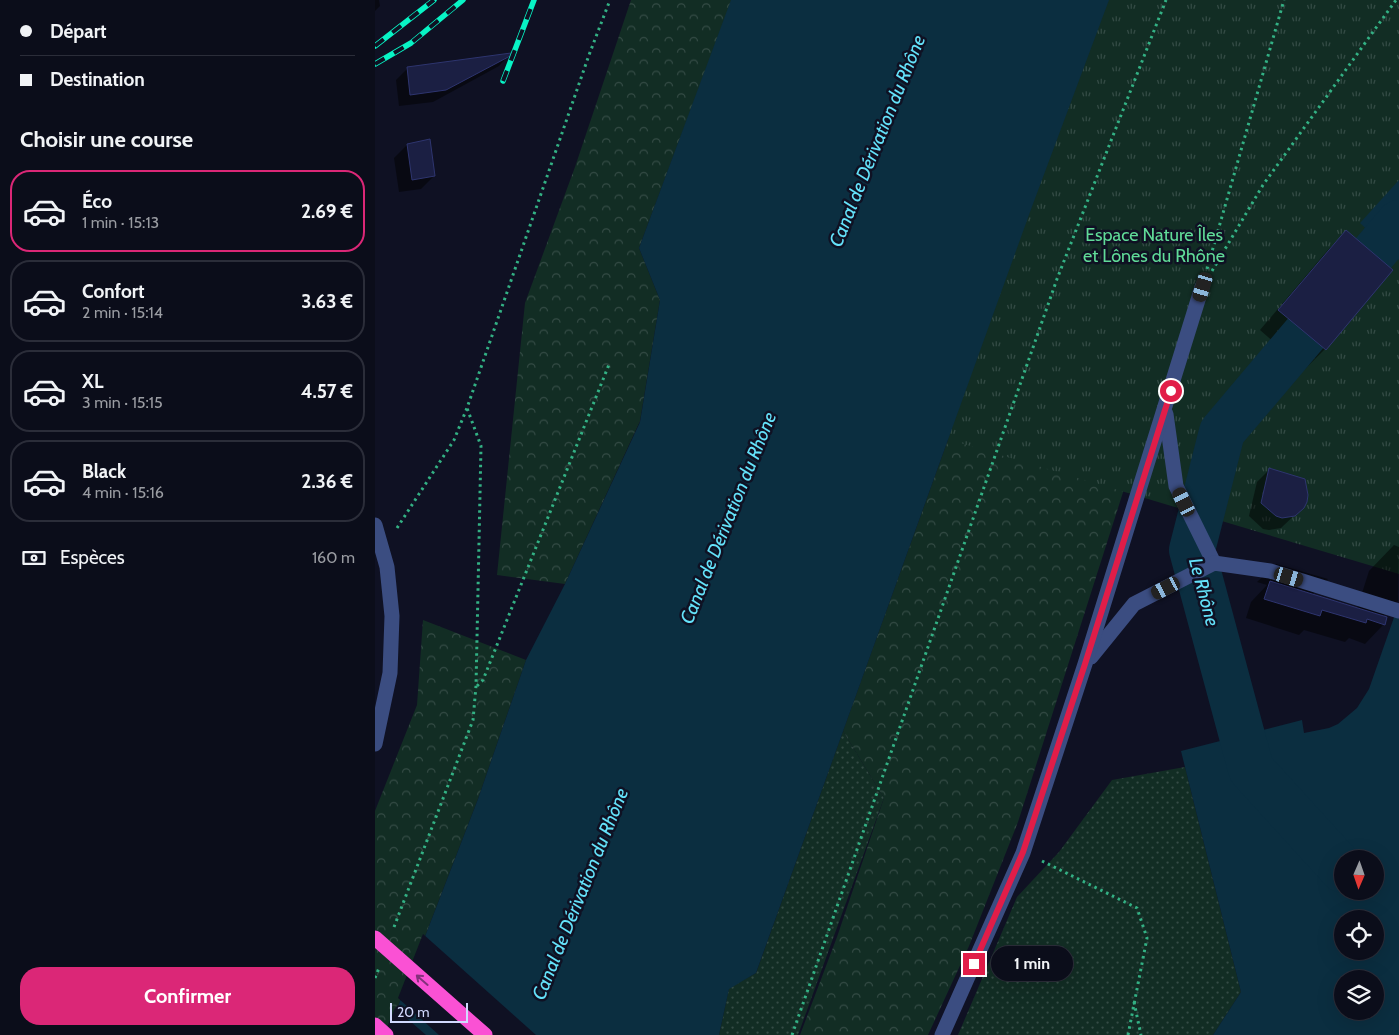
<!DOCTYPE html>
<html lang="fr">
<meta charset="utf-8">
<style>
body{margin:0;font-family:Cabin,sans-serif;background:#141623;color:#f1f3f6;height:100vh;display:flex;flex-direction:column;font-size:19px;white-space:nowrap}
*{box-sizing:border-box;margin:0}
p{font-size:16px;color:#9a9ca2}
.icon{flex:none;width:28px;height:28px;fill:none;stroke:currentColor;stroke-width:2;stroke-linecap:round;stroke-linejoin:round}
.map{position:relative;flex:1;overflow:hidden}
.panel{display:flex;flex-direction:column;background:#0b0d1a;width:375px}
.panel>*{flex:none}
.top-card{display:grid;align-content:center;height:110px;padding:0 20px;background:#0b0d1a}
.needle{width:32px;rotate:182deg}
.tools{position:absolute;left:959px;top:850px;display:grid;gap:10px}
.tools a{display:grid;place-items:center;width:50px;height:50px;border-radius:50%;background:#0b0d1a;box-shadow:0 5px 20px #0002,0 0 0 1px #2b2d39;font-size:25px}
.scale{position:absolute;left:15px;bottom:12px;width:78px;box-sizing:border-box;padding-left:5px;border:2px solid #d2dafe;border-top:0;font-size:14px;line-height:18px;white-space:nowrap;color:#d2dafe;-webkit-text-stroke:4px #0f1123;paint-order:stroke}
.end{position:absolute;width:22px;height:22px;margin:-11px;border:6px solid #e11d48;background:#fff;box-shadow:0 0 0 2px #fff}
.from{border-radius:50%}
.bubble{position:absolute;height:35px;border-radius:18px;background:#0b0d1a;box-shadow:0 5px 20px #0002,0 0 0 1px #2b2d39;font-size:16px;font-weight:700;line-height:35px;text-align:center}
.car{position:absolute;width:15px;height:30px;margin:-15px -8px;border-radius:6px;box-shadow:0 0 4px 1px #0007;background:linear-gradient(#222 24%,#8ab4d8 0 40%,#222 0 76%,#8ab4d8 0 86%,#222 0)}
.top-card b{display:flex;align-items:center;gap:18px;height:48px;font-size:19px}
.top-card b+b{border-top:1px solid #2b2d39}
.top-card i{width:12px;height:12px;background:#f1f3f6}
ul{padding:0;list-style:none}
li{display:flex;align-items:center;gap:15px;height:82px;margin:0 10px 8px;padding:0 10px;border:2px solid #2b2d39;border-radius:20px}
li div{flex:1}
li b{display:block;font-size:19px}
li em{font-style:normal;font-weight:700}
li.active{border-color:#db2777}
li>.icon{width:45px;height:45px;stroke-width:1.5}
h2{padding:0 20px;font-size:22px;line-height:60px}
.pay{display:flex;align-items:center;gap:12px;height:55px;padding:0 20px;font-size:19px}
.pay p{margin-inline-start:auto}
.primary-button{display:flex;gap:10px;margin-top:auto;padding:10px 20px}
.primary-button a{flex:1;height:58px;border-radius:20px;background:#db2777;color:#fff;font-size:20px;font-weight:700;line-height:58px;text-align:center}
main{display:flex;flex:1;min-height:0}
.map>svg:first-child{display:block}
.grass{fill:url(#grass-dots)}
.forest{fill:url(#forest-crowns)}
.park{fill:url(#park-tufts)}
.water{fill:#0b2e40;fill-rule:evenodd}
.pier{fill:#0f1123}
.shadow{fill:#0007}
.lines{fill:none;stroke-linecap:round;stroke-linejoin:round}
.river{stroke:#0b2e40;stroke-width:46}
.building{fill:#1b1f43;stroke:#2e356f}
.path{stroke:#33b184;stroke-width:3;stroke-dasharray:2.5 4;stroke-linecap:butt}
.minor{stroke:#3b4d81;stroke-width:15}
.highway{stroke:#fa51d4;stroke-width:15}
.rail-casing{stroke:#08f4c5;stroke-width:5.5}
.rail{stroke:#0f1123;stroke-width:4;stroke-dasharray:11;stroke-linecap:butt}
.highway-bridge{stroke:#fa51d4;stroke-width:15}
.oneway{stroke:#84317c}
.route{stroke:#e11d48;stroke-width:6}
.labels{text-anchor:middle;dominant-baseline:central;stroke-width:5;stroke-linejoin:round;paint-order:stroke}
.park-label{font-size:18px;fill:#60db98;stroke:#0f1123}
.water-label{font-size:19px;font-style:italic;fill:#64e2fa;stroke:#0f1123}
</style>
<main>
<section class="panel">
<div class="top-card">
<b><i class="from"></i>Départ</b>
<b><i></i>Destination</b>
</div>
<h2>Choisir une course</h2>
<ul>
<li class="active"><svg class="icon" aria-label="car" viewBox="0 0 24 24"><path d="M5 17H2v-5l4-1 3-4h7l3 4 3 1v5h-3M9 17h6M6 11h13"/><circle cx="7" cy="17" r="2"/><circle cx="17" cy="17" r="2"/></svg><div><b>Éco</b><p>1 min · 15:13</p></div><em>2.69 €</em></li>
<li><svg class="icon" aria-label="car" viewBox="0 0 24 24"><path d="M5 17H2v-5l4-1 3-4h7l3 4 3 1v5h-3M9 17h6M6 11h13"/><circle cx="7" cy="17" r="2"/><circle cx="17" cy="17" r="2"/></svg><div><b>Confort</b><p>2 min · 15:14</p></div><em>3.63 €</em></li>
<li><svg class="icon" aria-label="car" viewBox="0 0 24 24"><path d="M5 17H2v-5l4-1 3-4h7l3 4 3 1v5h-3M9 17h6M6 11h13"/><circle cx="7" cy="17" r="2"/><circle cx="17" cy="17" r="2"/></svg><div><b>XL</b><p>3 min · 15:15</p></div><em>4.57 €</em></li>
<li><svg class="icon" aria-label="car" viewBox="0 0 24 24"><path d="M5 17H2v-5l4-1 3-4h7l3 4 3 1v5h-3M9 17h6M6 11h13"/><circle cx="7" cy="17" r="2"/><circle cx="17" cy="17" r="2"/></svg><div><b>Black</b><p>4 min · 15:16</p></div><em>2.36 €</em></li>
</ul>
<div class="pay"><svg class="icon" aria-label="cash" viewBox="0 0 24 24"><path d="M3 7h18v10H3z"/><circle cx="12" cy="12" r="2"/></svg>Espèces<p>160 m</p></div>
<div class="primary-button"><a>Confirmer</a></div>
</section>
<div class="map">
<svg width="1024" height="1035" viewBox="0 0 1024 1035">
<defs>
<pattern id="grass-dots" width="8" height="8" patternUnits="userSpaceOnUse" patternTransform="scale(1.25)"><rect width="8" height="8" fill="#122d24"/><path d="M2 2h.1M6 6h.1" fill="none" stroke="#344b45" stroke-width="1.8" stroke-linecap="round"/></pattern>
<pattern id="forest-crowns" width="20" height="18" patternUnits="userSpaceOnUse" patternTransform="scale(1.25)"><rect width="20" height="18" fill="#122d24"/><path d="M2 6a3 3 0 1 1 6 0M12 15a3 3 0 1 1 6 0" fill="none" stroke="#344b45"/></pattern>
<pattern id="park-tufts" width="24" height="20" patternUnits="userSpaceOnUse" patternTransform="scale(1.25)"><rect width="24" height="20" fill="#122d24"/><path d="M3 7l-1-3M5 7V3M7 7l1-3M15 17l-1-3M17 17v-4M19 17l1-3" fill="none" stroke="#344b45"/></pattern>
</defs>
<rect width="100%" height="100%" fill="#0f1123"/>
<!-- grass -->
<g class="grass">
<path d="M468,731L509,798L423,1035H344L354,988L381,973Z"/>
<path d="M810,767L866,992L838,1035H583L642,897L684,852L737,780Z"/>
</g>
<!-- forest -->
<g class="forest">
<path d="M256,0H357L264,248L285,300L265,421L190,584L122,575L150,303L200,167Z"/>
<path d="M655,212L815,282L643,822L594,946L553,1035H425L462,937L509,798L468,731Z"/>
<path d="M48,620L151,660L103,799L12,1035H0V811L42,705Z"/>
</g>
<!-- park -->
<path class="park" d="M549,0H1024V574L405,389Z"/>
<!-- water -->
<g class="water">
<path d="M356,0H734L655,212L381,973L354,989L344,1035H12L103,799L151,660L190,584L265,422L285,300L264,248Z"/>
<path d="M1024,180V260L985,223Z"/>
<path d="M1024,603V1035H838L866,992L806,751L927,720L929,733L954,728L963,724L982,708L994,689ZM968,859H1000V891H968ZM968,919H1000V951H968ZM968,979H1000V1011H968Z"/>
</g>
<!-- pier -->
<g class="pier">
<path d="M48,934L161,1035H64L23,998Z"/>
<path d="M20,1008L51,1035H9Z"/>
</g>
<!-- shadow -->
<g class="shadow">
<path d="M0,0H4L5,6L0,11Z"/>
<path d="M135,54L124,66L58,102L24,106L21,80L33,68Z"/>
<path d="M32,145L59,176L46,189L24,192L19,158Z"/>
<path d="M971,231L1017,270L950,349L930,369L885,330L952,251Z"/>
<path d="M895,469L928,507L906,528L894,530L888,529L874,516L882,482Z"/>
<path d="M1019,545L1024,547L1023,601L1007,617L1009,624L990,644L974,638L970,642L929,630L924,635L871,618L876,602L892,585L882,582L901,564L953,579L937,595L982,609L994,571Z"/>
</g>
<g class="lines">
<!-- river -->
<path class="river" d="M968,870L876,769L817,550L847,432L1024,223"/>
</g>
<!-- building -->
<g class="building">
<path d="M136,53L137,55L71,90L35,95L32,67Z"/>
<path d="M55,139L60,176L37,180L32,144Z"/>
<path d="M971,230L1018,270L951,350L903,310Z"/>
<path d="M894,468L930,479L933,495L932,502L929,508L920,516L907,518L901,516L886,503Z"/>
<path d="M895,581L1012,617L1010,625L992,619L991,623L947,610L945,616L889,599Z"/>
</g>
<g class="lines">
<!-- path -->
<g class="path">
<path d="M832,269L909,0"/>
<path d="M837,271L888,185L1021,0"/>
<path d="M22,528L79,440L92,408L214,55L235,0"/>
<path d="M102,686L108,680L235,362"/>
<path d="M667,861L762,908L772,938L753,1035"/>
<path d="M19,927L98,720L101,686L106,446L92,408"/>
<path d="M0,978L4,968"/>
<path d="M759,1002L766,1035"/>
<path d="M417,1035L682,279L791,0"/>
</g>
<!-- minor -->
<g class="minor">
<path d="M791,414L801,486L839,563"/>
<path d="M0,525L12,567L17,616L15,673L0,744"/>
<path d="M716,657L759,604L839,563L895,571L1024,611"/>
<path d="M567,1035L648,853L710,664L827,287"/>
</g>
<!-- highway -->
<path class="highway" d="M0,1025L11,1035"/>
<defs>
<g id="rail">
<path d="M0,46L59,0"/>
<path d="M0,64L36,43L88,0"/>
<path d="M128,81L159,0"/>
</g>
</defs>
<!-- rail casing -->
<use href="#rail" class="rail-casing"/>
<!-- rail -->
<use href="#rail" class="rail"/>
<!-- highway-bridge -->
<path class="highway-bridge" d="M0,938L110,1035"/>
</g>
<!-- one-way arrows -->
<defs><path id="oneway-shaft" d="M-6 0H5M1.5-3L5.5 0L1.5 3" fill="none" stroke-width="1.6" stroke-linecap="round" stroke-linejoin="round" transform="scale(1.25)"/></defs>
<use class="oneway" href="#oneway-shaft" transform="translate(47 980) rotate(-139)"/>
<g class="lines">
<!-- route -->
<path class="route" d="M599,964L648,852L710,664L796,391"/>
</g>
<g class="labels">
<!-- park labels -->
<g class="park-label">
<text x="779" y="235">Espace Nature Îles<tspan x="779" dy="21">et Lônes du Rhône</tspan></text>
</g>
<!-- water labels -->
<g class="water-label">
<text transform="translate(502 141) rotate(-68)">Canal de Dérivation du Rhône</text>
<text transform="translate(353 518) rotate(-68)">Canal de Dérivation du Rhône</text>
<text transform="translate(829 592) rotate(75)">Le Rhône</text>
<text transform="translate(205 894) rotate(-68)">Canal de Dérivation du Rhône</text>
</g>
</g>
</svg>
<div class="tools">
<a><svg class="needle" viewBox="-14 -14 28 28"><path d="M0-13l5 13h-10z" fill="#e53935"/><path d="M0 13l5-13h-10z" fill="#9a9ca2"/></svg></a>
<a><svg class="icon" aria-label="locate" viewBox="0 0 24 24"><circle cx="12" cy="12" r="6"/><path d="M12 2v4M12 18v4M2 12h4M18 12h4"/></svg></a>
<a><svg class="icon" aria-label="layers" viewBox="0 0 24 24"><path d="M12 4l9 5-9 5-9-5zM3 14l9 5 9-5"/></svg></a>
</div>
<div class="scale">20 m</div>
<i class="end from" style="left:796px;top:391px"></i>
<i class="end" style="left:599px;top:964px"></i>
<div class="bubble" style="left:616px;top:946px;width:82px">1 min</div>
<i class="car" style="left:828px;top:287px;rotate:197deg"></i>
<i class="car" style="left:809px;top:502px;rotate:334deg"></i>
<i class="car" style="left:914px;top:577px;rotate:107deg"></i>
<i class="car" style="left:791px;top:588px;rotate:243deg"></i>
</div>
</main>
